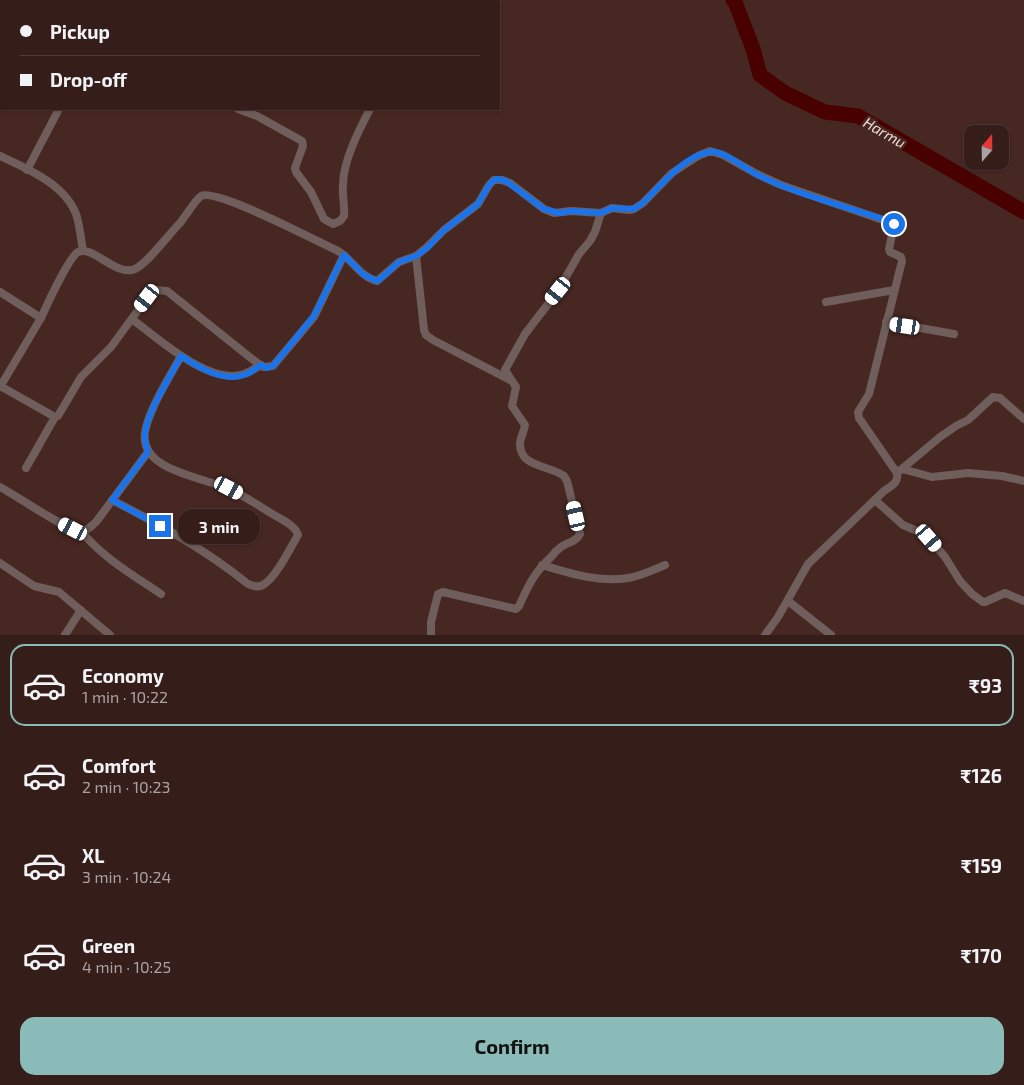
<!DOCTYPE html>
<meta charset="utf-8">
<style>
body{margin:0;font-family:"Exo 2",sans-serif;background:#402a27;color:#f1f3f6;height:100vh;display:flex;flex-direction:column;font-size:19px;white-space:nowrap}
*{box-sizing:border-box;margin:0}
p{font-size:16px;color:#aaa2a2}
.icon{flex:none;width:28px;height:28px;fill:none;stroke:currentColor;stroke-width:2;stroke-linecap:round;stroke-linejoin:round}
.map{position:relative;height:635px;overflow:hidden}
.drawer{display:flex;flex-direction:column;background:#351d1a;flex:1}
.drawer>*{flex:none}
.hud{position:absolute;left:0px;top:0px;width:500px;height:110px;box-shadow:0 1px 4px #0004,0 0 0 1px #4f3b39;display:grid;align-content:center;height:110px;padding:0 20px;background:#351d1a}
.needle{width:32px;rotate:20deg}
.controls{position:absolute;left:964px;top:125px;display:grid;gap:10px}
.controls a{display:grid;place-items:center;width:45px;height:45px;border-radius:10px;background:#351d1a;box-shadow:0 1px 4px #0004,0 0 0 1px #4f3b39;font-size:25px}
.end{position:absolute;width:22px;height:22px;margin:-11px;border:6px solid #1a73e8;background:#fff;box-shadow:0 0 0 2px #fff}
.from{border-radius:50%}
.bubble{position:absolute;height:35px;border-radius:15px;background:#351d1a;box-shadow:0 1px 4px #0004,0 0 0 1px #4f3b39;font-size:16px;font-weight:700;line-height:35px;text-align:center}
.car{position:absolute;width:15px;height:30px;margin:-15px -8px;border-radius:6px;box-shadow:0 0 4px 1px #0007;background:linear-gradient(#fff 24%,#345 0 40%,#fff 0 76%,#345 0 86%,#fff 0)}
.hud b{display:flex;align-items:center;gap:18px;height:48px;font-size:19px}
.hud b+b{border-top:1px solid #4f3b39}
.hud i{width:12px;height:12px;background:#f1f3f6}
ul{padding:9px 0 0;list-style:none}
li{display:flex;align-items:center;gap:15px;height:82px;margin:0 10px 8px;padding:0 10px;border:2px solid transparent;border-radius:15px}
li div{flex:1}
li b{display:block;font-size:19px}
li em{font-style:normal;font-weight:700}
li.selected{border-color:#8bbbb9}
li>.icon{width:45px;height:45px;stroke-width:1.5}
.primary-button{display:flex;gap:10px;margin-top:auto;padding:10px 20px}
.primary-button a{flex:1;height:58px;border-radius:15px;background:#8bbbb9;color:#111;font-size:20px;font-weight:700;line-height:58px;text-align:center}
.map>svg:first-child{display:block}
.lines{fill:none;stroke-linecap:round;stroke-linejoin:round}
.river{stroke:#480000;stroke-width:15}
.street{stroke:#6f5e5c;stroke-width:8}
.route{stroke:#1a73e8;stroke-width:6}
.labels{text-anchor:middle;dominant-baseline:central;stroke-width:5;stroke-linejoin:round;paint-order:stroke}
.water-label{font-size:15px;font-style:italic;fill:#f2dad6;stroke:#472722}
</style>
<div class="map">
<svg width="1024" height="635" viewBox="0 0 1024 635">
<rect width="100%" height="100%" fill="#472722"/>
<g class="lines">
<!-- river -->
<path class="river" d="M733,0L735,2L753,49L760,75L785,93L825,112L858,116L1024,212"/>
<!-- street -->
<g class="street">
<path d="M175,0L177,1"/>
<path d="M391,0V1"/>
<path d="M36,1L37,0"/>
<path d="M187,1L188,0"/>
<path d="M0,48L1,45"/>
<path d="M238,109L257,116L302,141L303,146L295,168L296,172L311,192L324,219L333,224L340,221L344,216C345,206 342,196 343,185C343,161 359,130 370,109"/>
<path d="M0,156C28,169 67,185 77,217C80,228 81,240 83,251"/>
<path d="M27,170L59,109"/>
<path d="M416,256L424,330L426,335L433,340L510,380"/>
<path d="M0,292L41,318L0,387"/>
<path d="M826,302L894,290"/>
<path d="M41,318C46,307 69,257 78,252C93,245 116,277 135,269C148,263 169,234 180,223C186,216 195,200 201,196C217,188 318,242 338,251C352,259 360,277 377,281L399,262L416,256L427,247L444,230L478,204L489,185L494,180H502L510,183L544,209L554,213L571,211L601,213L612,208L629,210L634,209L643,203L672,173L698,156L710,151L723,155L757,174L781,185L889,222L894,225L889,249L890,252L901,257L902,261L869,394L858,412L859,418L897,473C899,483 891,486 884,491L808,564L778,617L765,635"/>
<path d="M132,319C157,338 210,386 244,374C250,372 256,368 261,365"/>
<path d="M886,322L954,334"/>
<path d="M0,386L55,417L58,416L81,377L111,347L147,298L157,290L167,291L256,362L263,367L273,366L314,317L344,255"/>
<path d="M26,468L55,417"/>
<path d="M902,469L932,477L968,473L1002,476L1024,481"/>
<path d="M897,473L940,437L956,426L968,420L993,397L1000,398L1024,419"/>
<path d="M0,487C17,496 64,529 80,531C87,532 91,526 96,522L148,452"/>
<path d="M112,500C159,524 206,550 248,584C253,586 258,588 263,585C276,578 290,548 298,535C295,524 278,518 269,512C256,504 243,495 229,489C203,477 139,471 145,432C149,409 170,376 181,356"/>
<path d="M875,500L903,525L917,531L929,538L945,557L960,581L972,594L983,602H985L1005,593L1024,601"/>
<path d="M81,531C103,558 133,575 161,594"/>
<path d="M0,563L34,586L59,592L110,635"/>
<path d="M542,565C569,573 600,583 628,578C641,576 653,570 665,565"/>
<path d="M788,601L831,635"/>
<path d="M65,635L81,610"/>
<path d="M431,635V622L438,594L443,592L516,609L519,606C529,584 534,573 552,556C554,553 557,550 561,547C568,542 576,542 580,534L567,481L564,476C550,465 520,468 520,444C520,438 524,432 525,425L512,406L516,387L505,370L525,334L558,291L579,254L590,241L595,232L601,213"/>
</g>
</g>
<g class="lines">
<!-- route -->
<path class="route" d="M160,526L112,500L148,452C146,446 144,439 145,433C147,412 171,375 181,356C198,367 222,382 244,375C250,373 256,368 261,365L267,368L273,366L314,316L344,255L364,275L377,281L379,280L399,262L416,256L427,248L444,230L478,204L489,185L494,180L498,179L506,181L544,209L559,213L571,211L601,213L612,208L634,209L643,203C660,186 684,156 709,152C722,149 744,168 756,174C793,193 840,205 880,218L894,224"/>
</g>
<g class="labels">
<!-- water labels -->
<g class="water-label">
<text transform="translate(885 132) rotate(30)">Harmu</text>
</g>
</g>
</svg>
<div class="controls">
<a><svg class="needle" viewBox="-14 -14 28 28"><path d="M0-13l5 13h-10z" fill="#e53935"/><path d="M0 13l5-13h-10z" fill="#aaa2a2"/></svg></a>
</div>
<i class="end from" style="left:894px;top:224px"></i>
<i class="end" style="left:160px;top:526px"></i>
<div class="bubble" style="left:178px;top:509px;width:82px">3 min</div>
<i class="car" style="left:558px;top:291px;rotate:219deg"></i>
<i class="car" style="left:147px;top:298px;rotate:217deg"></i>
<i class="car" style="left:905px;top:326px;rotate:279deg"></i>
<i class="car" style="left:229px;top:488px;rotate:118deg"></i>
<i class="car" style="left:576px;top:516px;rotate:347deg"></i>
<i class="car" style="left:73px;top:529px;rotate:297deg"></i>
<i class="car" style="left:929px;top:538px;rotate:139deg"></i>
<div class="hud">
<b><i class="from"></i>Pickup</b>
<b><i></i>Drop-off</b>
</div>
</div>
<section class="drawer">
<ul>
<li class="selected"><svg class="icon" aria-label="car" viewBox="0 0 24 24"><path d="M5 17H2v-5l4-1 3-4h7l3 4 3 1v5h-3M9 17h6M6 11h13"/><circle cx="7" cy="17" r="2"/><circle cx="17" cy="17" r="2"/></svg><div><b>Economy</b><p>1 min · 10:22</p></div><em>₹93</em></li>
<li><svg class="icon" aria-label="car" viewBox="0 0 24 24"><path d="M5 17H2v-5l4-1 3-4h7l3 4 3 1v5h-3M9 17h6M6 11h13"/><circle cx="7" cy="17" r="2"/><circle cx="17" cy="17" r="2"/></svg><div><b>Comfort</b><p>2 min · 10:23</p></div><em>₹126</em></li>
<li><svg class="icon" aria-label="car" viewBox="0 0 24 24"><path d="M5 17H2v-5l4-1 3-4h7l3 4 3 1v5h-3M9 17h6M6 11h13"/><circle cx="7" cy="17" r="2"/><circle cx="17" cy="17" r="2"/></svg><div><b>XL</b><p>3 min · 10:24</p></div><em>₹159</em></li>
<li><svg class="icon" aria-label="car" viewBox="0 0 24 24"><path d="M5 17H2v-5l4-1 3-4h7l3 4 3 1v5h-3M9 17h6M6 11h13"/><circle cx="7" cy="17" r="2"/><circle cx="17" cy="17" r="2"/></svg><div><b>Green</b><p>4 min · 10:25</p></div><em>₹170</em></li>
</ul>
<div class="primary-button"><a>Confirm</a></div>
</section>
